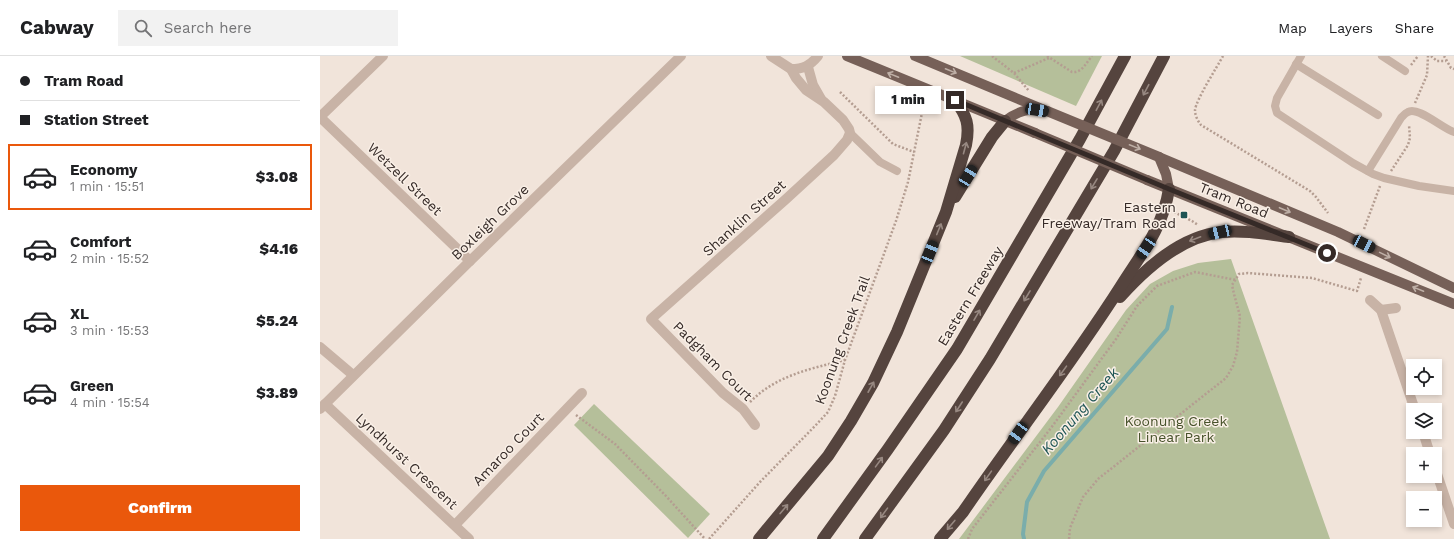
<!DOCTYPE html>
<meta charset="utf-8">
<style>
body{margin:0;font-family:"Work Sans",sans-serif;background:#f2f2f2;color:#202124;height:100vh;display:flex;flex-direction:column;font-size:15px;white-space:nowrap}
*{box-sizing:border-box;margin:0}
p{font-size:13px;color:#757577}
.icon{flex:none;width:22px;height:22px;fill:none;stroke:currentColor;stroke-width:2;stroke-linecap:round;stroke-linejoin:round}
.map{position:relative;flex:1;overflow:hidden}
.panel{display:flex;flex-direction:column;background:#fff;width:320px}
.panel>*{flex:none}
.banner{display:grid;align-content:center;height:88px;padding:0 20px;background:#fff}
.fabs{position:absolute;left:1086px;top:303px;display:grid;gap:8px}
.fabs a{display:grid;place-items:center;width:36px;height:36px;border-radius:0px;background:#fff;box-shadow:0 2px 6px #0003;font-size:20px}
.end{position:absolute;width:18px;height:18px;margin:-9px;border:5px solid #352a27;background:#fff;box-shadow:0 0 0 2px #fff}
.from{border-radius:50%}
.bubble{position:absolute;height:28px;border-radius:0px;background:#fff;box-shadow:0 2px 6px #0003;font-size:13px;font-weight:800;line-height:28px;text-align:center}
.car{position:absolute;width:12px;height:24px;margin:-12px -6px;border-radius:5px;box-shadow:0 0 3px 1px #0007;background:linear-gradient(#222 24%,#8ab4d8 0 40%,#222 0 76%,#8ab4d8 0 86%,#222 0)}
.banner b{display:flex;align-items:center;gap:14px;height:38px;font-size:15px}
.banner b+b{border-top:1px solid #e0e0e0}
.banner i{width:10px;height:10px;background:#202124}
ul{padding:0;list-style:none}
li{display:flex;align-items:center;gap:12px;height:66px;margin:0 8px 6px;padding:0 12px;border:2px solid transparent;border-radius:0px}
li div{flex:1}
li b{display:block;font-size:15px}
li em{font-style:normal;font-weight:800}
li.current{border-color:#ea580c}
li>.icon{width:36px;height:36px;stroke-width:1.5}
.primary-button{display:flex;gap:8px;margin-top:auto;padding:8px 20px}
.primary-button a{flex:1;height:46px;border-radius:0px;background:#ea580c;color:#fff;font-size:16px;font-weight:800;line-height:46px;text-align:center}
header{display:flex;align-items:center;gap:24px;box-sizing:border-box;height:56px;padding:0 20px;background:#fff;border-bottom:1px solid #e0e0e0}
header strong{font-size:19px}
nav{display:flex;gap:22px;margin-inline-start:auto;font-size:14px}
.search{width:280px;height:36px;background:#f2f2f2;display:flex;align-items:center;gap:10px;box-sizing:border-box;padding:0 14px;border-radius:0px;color:#757577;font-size:15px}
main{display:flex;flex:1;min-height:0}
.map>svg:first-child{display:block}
.green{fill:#b5bf9a}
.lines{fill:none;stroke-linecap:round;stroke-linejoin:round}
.stream{stroke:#7aadab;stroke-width:4}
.path{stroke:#b49d91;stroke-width:2.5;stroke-dasharray:2 2;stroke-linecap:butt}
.lane{stroke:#c8b3a6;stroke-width:8}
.street{stroke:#c8b3a6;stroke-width:10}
.primary{stroke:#766058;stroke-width:10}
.highway{stroke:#55443e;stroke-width:12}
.primary-bridge{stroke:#766058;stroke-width:10}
.oneway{stroke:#beafa6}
.oneway2{stroke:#978881}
.route{stroke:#352a27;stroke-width:5}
.poi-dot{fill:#1e5555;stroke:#f9efe6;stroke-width:1.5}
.labels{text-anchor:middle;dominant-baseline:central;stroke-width:3;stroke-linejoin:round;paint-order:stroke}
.street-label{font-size:14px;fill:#352a27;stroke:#f9efe6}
.poi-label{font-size:14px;fill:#352a27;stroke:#f9efe6;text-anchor:end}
.park-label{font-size:14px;fill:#47522b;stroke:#f9efe6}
.water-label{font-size:15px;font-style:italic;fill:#1e5555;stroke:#f9efe6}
</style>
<header>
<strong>Cabway</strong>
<div class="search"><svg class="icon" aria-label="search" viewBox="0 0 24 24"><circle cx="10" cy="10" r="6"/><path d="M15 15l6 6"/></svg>Search here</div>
<nav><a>Map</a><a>Layers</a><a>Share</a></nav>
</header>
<main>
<section class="panel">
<div class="banner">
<b><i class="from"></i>Tram Road</b>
<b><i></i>Station Street</b>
</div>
<ul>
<li class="current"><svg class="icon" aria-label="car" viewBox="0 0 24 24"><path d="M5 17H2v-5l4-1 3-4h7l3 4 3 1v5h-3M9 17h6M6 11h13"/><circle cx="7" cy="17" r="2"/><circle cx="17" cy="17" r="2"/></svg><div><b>Economy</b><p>1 min · 15:51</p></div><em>$3.08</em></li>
<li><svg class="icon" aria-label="car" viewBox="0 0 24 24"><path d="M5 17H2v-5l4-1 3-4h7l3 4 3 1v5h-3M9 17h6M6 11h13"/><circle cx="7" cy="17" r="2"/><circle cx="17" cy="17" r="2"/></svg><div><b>Comfort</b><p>2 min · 15:52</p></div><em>$4.16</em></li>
<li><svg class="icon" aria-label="car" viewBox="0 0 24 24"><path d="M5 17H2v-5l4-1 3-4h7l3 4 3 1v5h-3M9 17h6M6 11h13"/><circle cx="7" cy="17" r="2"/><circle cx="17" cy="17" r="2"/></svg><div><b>XL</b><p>3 min · 15:53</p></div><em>$5.24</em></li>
<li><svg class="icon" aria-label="car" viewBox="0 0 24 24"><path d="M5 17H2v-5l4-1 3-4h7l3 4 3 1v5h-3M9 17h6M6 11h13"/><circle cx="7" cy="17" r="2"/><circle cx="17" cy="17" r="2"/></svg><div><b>Green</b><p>4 min · 15:54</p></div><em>$3.89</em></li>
</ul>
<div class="primary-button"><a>Confirm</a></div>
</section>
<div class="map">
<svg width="1134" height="483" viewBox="0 0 1134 483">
<rect width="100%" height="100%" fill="#f1e4da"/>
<!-- green -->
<g class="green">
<path d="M640,0H782L756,50Z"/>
<path d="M911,203L1010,483H639L738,351L806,254L830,228L853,215L878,207Z"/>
<path d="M274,348L390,458L368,482L254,369Z"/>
</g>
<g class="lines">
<!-- stream -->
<path class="stream" d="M704,483L703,478L707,446L724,415L847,273L852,251"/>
<!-- path -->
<g class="path">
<path d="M672,0L694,17L709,35"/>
<path d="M727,0L752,16C762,17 766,7 772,0"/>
<path d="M903,0C897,11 876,44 875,54C875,60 878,65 881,69L990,135L996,141L1008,157"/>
<path d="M1111,0L1117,5H1126"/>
<path d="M1124,0L1131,12L1134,13"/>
<path d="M1091,9L1098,0"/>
<path d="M694,17L729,2"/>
<path d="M520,36L573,88L594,96"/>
<path d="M1095,47L1107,19L1108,0"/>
<path d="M1071,115L1088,89L1090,82L1089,69"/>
<path d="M854,156L872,165L878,169"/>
<path d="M1044,173L1060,130"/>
<path d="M430,346C457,319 490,313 525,304"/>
<path d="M256,359L295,388L345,439L385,483"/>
<path d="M389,483L440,426L495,370L508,356L515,340L525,304L576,165L588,126L603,52"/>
<path d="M648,483L652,473L731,372L796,283L817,250L837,230L875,216L916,224"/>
<path d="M749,483L750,472L763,441L778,423L906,322L913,310L917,296L920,260L914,238L912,229L919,218L928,217L992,222L1037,235L1041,222"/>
</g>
<!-- lane -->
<g class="lane">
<path d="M981,0L957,42L955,50L957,57L1033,107L1053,118L1064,122L1099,130L1134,135"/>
<path d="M1062,0L1085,15"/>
<path d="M976,8L1058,59"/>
<path d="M530,77L560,106L577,115"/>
<path d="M1048,115L1081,62C1083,60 1085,57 1088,56C1098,50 1123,73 1134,76"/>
</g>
<!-- street -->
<g class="street">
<path d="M488,11L493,29L501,43"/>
<path d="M471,13C483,13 490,10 498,0"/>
<path d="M0,61L150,205"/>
<path d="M0,61L63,0"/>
<path d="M1050,244L1061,254L1095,354"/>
<path d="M1061,254L1076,252"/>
<path d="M0,291L33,319"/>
<path d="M5,348L149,483"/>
<path d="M0,353L150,205L361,0"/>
<path d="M435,369L423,353L403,337L331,263L465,144L514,99L527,84L530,77L529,73L523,64L504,46L486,34L476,22L471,13L451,0"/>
<path d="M1103,376L1110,398"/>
<path d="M1115,412L1134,468"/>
<path d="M135,469L262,337"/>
</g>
<!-- primary -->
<g class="primary">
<path d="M527,0L715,77"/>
<path d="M595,0L727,55"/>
<path d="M685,65C695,57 706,52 720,54"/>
<path d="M839,101L1018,176L1134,232"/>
<path d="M839,101L846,118L849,133"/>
<path d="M827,124L1134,248"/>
</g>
<!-- highway -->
<g class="highway">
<path d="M635,141L672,81L685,65"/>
<path d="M800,241C826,212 861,180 902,176C924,174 946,178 969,181"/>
<path d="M439,483L508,400L531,365L553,327L577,276L626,156L646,89C650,69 647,60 635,44"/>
<path d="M503,483L568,393L637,293L760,83L805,0"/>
<path d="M545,483L624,374L670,303L794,95L844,0"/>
<path d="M620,483L643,456C695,380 752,307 801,230C821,198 843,172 849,133"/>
</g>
<!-- primary-bridge -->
<g class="primary-bridge">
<path d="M727,55L839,101"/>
<path d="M715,77L827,124"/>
</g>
</g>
<!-- one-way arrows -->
<defs><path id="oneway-shaft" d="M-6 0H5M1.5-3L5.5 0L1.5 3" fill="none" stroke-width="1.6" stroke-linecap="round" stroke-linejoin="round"/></defs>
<g class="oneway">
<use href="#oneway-shaft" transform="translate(631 15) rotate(22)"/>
<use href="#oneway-shaft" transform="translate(573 19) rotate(-158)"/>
<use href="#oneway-shaft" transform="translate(815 91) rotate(22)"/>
<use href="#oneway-shaft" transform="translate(965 154) rotate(23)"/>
<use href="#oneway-shaft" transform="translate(1065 199) rotate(26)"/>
<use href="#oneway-shaft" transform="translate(1098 233) rotate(-158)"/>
</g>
<g class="oneway2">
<use href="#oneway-shaft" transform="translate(826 34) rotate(118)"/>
<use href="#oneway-shaft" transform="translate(779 49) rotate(-62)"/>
<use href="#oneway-shaft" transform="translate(645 92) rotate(-75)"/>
<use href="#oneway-shaft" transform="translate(774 128) rotate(121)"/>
<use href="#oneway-shaft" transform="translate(619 173) rotate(-68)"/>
<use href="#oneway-shaft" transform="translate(875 183) rotate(159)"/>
<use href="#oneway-shaft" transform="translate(707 240) rotate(121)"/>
<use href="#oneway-shaft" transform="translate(657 259) rotate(-60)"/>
<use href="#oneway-shaft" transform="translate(743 315) rotate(126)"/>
<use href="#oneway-shaft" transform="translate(551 331) rotate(-61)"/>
<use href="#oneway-shaft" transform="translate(639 351) rotate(123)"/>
<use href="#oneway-shaft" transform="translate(559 406) rotate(-54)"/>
<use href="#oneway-shaft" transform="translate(668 420) rotate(125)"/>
<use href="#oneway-shaft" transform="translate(464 453) rotate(-50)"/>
<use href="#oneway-shaft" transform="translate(564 457) rotate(126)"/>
<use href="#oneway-shaft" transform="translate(631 469) rotate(130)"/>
</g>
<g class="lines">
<!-- route -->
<path class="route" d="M635,44L849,133L1007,197"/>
</g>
<!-- markers -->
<rect class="poi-dot" x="860" y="155" width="8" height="8" rx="2"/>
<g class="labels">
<!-- street labels -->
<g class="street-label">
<text transform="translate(85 123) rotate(44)">Wetzell Street</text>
<text transform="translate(914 144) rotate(22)">Tram Road</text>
<text transform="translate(424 162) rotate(-42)">Shanklin Street</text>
<text transform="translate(170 166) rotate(-44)">Boxleigh Grove</text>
<text transform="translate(650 240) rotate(-59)">Eastern Freeway</text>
<text transform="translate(522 284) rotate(-70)">Koonung Creek Trail</text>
<text transform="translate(393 305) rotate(45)">Padgham Court</text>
<text transform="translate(188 393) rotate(-46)">Amaroo Court</text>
<text transform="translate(87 405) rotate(43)">Lyndhurst Crescent</text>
</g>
<!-- poi labels -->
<g class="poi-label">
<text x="856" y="151">Eastern<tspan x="856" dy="16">Freeway/Tram Road</tspan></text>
</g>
<!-- park labels -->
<g class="park-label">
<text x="856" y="365">Koonung Creek<tspan x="856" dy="16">Linear Park</tspan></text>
</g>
<!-- water labels -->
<g class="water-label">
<text transform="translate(760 355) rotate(-49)">Koonung Creek</text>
</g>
</g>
</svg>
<div class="fabs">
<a><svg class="icon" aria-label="locate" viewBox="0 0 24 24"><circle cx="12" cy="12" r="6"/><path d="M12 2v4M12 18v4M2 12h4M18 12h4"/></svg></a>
<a><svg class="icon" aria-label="layers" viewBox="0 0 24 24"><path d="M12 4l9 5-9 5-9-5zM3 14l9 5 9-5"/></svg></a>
<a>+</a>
<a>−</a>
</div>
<i class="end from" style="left:1007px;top:197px"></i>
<i class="end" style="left:635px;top:44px"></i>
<div class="bubble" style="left:555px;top:30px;width:66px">1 min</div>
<i class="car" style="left:717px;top:54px;rotate:100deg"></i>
<i class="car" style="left:648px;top:120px;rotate:32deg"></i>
<i class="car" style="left:900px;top:176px;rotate:257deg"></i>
<i class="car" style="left:1044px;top:188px;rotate:116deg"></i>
<i class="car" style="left:826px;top:192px;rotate:214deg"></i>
<i class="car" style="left:610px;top:196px;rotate:22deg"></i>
<i class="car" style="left:698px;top:377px;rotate:216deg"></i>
</div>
</main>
